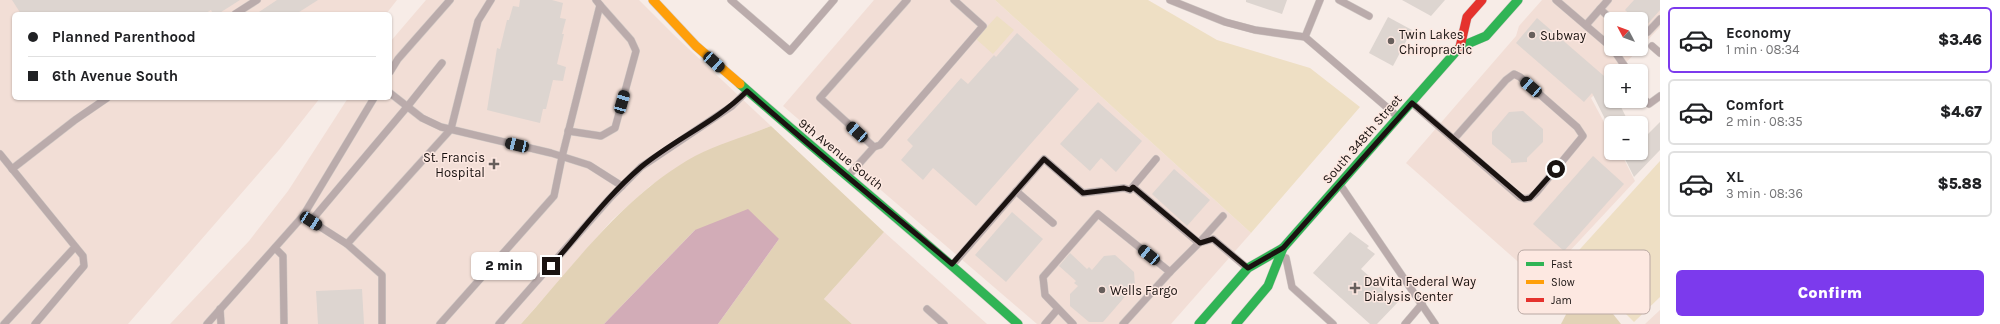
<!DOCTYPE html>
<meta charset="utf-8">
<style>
body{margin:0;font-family:Karla,sans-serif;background:#f2f2f2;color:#202124;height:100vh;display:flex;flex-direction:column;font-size:15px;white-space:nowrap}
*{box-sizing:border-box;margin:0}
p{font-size:13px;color:#757577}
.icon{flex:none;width:22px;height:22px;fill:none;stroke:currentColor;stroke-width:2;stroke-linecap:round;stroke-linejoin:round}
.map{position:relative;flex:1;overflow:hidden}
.side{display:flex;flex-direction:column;background:#fff;width:340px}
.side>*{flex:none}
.guide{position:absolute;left:12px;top:12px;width:380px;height:88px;border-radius:6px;box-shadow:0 1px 3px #0004;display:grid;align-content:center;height:88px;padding:0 16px;background:#fff}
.needle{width:26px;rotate:311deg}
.tools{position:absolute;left:1604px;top:12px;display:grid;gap:8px}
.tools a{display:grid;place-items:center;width:44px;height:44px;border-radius:6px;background:#fff;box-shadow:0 1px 3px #0004;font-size:20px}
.end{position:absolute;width:18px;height:18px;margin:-9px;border:5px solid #1a1311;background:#fff;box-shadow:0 0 0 2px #fff}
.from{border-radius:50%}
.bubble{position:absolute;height:28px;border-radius:6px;background:#fff;box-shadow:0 1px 3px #0004;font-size:13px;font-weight:800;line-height:28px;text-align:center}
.car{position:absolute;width:12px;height:24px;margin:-12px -6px;border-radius:5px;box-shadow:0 0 3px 1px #0007;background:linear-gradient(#222 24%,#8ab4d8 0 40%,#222 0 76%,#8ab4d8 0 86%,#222 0)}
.guide b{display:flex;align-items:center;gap:14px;height:38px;font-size:15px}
.guide b+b{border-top:1px solid #e0e0e0}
.guide i{width:10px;height:10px;background:#202124}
ul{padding:7px 0 0;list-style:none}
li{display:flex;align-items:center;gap:12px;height:66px;margin:0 8px 6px;padding:0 8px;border:2px solid #e0e0e0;border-radius:6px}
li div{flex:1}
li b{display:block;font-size:15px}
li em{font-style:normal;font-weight:800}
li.on{border-color:#7c3aed}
li>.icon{width:36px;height:36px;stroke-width:1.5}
.action{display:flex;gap:8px;margin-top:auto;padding:8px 16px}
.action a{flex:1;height:46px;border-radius:6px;background:#7c3aed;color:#fff;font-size:16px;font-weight:800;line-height:46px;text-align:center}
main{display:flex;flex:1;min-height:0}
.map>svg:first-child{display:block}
.built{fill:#f2ded6}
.green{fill:#eedfc4}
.forest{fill:#e2d2b6}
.water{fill:#d2acb7}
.building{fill:#ddd5d0}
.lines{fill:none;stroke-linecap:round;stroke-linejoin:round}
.lane-casing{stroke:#d2cac6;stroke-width:8}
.fast-casing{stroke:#d2cac6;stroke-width:10}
.slow-casing{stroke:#d2cac6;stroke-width:10}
.jam-casing{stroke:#d2cac6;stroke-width:10}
.lane{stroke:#baabab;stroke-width:7}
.fast{stroke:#30b455;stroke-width:9}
.slow{stroke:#ff9f0a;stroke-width:9}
.jam{stroke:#e5322d;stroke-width:9}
.route{stroke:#1a1311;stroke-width:5}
.poi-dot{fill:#675f5c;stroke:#fde8e1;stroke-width:1.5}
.labels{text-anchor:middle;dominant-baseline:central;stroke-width:3;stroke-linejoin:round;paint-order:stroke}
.poi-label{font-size:13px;fill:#1a1311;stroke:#fde8e1;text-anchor:start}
.street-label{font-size:13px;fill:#1a1311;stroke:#fde8e1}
.key{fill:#fde8e1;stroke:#b9a8a3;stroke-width:1}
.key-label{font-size:11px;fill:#1a1311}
</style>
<main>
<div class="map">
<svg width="1660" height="324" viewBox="0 0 1660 324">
<rect width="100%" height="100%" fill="#f7ece7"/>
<!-- built -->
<g class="built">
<path d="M0,0H397L386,14H14V98H320L279,150L128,324H0Z"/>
<path d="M426,0H639L674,35L771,126L696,156L650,186L612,220L521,324H170L249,241L288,191L348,98H390V42Z"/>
<path d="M874,0H995L1251,233L1171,324H1037L783,106Z"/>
<path d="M1542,0H1660V27L1641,47V19H1611V49H1639L1618,71H1611V78L1591,98L1611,135V153H1621L1635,181L1541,282L1406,163L1516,36L1519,26Z"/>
<path d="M884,232L987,324H852L824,299Z"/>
<path d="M1660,310V324H1645Z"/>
</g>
<!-- green -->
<g class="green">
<path d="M995,0H1148L1217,40L1310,68L1360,107L1251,233Z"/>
<path d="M997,16L1014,30L993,54L976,39Z"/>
<path d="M1660,161V297L1634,322L1571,259Z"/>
</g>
<!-- forest -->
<g class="forest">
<path d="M771,126L884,232L824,299L852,324H718L779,239L695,230L604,324H521C575,264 623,196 695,156C719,144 747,136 771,126Z"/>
<path d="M1574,299L1605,304L1621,324H1561Z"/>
</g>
<!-- water -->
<path class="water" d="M748,209L779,239L718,324H604L695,230Z"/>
<!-- building -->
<g class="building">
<path d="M12,0H240L218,14H213L211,10L204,14H21Z"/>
<path d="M277,0H318L296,14H256Z"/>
<path d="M520,0H552L563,3L560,18L566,19L562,34H564L557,64L566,67L563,81L553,80L546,109H543L540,123L487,110L497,48L500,49L507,20H509L513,6L519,7Z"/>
<path d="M1246,0H1287L1282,14L1246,2Z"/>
<path d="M1402,0H1445L1431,16Z"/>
<path d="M1634,0H1660V10L1645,27L1641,24V19H1635L1625,10Z"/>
<path d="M1388,17L1412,30L1393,66L1369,53Z"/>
<path d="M1537,18L1611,82V101H1618L1629,123H1607L1592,93L1584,102L1516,43Z"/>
<path d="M1017,33L1079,89L976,206L933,168L923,180L901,160L913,146L907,140L961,78L968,84L994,55L996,57Z"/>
<path d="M1098,102L1142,141L1116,172L1101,158L1090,171L1060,144Z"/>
<path d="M1523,111L1543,129V142L1527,158V162L1511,163V160L1492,144V132L1509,112Z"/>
<path d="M1660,122V150L1634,177L1622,153H1641V141Z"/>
<path d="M1593,156L1624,184L1564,251L1533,224Z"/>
<path d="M1174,169L1210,200L1187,226L1152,194Z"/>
<path d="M1012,212L1043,239L1006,282L975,255Z"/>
<path d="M1350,232L1369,246L1367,248L1375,254L1361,269L1398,302L1377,324H1370L1313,273Z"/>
<path d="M1070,253L1087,269L1089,267L1092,270L1104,256L1115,255L1134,272L1135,285L1103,322H1089L1070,306V294L1078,286L1074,283L1076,281L1059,266Z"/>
<path d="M362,289L364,324H318L316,291Z"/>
</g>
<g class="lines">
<defs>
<g id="lane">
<path d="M731,0L790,51L834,0"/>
<path d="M1170,0L1225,22L1255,30L1305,37L1397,116"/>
<path d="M1339,0L1369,16"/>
<path d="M1556,0L1611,47"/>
<path d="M1600,9L1611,19"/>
<path d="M235,14L257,0"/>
<path d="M1586,25L1608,0"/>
<path d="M1641,35L1648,32L1660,19"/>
<path d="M1305,37L1320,0"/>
<path d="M1652,46L1660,53"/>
<path d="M1613,49L1628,71"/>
<path d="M390,72L398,59L450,0"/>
<path d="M390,93L422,118L441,127L551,153L589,165L622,186"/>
<path d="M1641,96L1649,104L1660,96"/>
<path d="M1413,104L1520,197L1525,199L1530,198L1536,193L1583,136L1577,127L1520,77L1514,74L1506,80L1454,139"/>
<path d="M568,131L601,136L615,128L636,51L631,40L600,5"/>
<path d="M874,147L820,98L907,0"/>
<path d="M0,154L83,256L84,266L35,324"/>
<path d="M12,169L75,120L107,98"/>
<path d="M849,175L874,147L880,145L983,26L954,0"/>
<path d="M1341,186L1435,324"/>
<path d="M1133,187L1199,243L1223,216"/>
<path d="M1016,191L1053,223"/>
<path d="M308,219L347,244L382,275V324"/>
<path d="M311,221L407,107L442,63"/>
<path d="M347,244L451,129L478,21L491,0"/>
<path d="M275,248L283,256L284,324"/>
<path d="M1286,258L1292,287L1333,324"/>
<path d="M954,263L1044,159L1083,193L1124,188L1130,190L1156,159"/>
<path d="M220,309L221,324"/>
<path d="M927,309L944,324"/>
<path d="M4,324L75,247"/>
<path d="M207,324L303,216L374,98"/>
<path d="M440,324L554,196L562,157L600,5L596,0"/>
<path d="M499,324L610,198L641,167L732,106L746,92"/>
<path d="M1045,324L1057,310"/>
<path d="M1073,324L1045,295L1043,277L1098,214L1170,272"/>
<path d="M1123,324L1170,272L1199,243L1213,239L1246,267"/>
<path d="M1405,324L1422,304"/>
</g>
<g id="fast">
<path d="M740,84C832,165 927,242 1018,324"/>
<path d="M1199,324L1248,268L1283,248"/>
<path d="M1236,324L1268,286L1283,248L1460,47L1486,36L1518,0"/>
</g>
<path id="slow" d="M653,0L696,46L740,84"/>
<path id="jam" d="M1460,47L1467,17L1482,0"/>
</defs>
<!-- lane casing -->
<use href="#lane" class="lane-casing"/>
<!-- fast casing -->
<use href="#fast" class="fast-casing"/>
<!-- slow casing -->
<use href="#slow" class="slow-casing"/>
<!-- jam casing -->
<use href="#jam" class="jam-casing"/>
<!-- lane -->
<use href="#lane" class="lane"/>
<!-- fast -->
<use href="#fast" class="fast"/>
<!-- slow -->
<use href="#slow" class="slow"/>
<!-- jam -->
<use href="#jam" class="jam"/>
</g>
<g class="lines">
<!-- route -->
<path class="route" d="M551,266C580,233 607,196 641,167C675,139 716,122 747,91C814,150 884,207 952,264L1044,159L1083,193L1124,188L1130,190L1133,187L1200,243L1213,239L1248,268L1283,248L1412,103L1524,199L1530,198L1556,169"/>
</g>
<!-- markers -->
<g class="poi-dot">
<circle cx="1532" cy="35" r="4"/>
<circle cx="1391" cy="41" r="4"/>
<path d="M492 158h4v4h4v4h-4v4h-4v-4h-4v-4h4z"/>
<path d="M1353 282h4v4h4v4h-4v4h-4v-4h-4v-4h4z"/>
<circle cx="1102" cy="290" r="4"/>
</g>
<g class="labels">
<!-- poi labels -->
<g class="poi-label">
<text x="1399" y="34">Twin Lakes<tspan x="1399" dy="15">Chiropractic</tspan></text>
<text x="1540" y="35">Subway</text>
<text x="485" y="157" text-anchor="end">St. Francis<tspan x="485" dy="15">Hospital</tspan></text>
<text x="1364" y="281">DaVita Federal Way<tspan x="1364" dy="15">Dialysis Center</tspan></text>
<text x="1110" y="290">Wells Fargo</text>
</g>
<!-- street labels -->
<g class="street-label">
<text transform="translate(1362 139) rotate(-49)">South 348th Street</text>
<text transform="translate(841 154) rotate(39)">9th Avenue South</text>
</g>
</g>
<!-- legend -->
<rect x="1518" y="250" width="132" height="64" rx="6" class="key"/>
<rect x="1526" y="262" width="18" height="4" fill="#30b455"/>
<rect x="1526" y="280" width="18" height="4" fill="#ff9f0a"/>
<rect x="1526" y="298" width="18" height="4" fill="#e5322d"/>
<g class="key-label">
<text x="1551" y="268">Fast</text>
<text x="1551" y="286">Slow</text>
<text x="1551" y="304">Jam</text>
</g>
</svg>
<div class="tools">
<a><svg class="needle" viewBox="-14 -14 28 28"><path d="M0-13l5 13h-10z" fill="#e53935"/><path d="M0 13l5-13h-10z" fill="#757577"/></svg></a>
<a>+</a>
<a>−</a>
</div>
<i class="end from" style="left:1556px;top:169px"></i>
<i class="end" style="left:551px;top:266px"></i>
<div class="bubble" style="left:471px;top:252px;width:66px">2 min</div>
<i class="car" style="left:714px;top:62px;rotate:132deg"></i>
<i class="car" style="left:1531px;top:87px;rotate:311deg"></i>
<i class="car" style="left:622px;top:102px;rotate:16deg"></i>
<i class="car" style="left:857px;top:132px;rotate:312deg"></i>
<i class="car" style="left:517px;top:145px;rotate:283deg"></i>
<i class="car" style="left:311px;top:221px;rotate:123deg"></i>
<i class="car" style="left:1149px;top:255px;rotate:309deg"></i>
<div class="guide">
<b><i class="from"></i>Planned Parenthood</b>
<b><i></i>6th Avenue South</b>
</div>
</div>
<section class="side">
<ul>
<li class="on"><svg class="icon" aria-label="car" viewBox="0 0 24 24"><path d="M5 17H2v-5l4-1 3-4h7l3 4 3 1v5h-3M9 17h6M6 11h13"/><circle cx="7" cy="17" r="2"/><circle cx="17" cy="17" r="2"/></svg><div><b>Economy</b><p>1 min · 08:34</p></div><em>$3.46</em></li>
<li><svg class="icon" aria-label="car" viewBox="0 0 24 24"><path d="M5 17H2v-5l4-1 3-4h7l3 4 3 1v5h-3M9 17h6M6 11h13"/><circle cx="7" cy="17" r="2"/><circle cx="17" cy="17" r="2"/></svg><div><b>Comfort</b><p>2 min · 08:35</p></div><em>$4.67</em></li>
<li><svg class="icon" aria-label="car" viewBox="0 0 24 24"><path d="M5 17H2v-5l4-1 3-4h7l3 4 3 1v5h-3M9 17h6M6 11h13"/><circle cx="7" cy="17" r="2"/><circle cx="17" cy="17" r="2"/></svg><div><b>XL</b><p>3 min · 08:36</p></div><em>$5.88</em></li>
</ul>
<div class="action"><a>Confirm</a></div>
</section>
</main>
